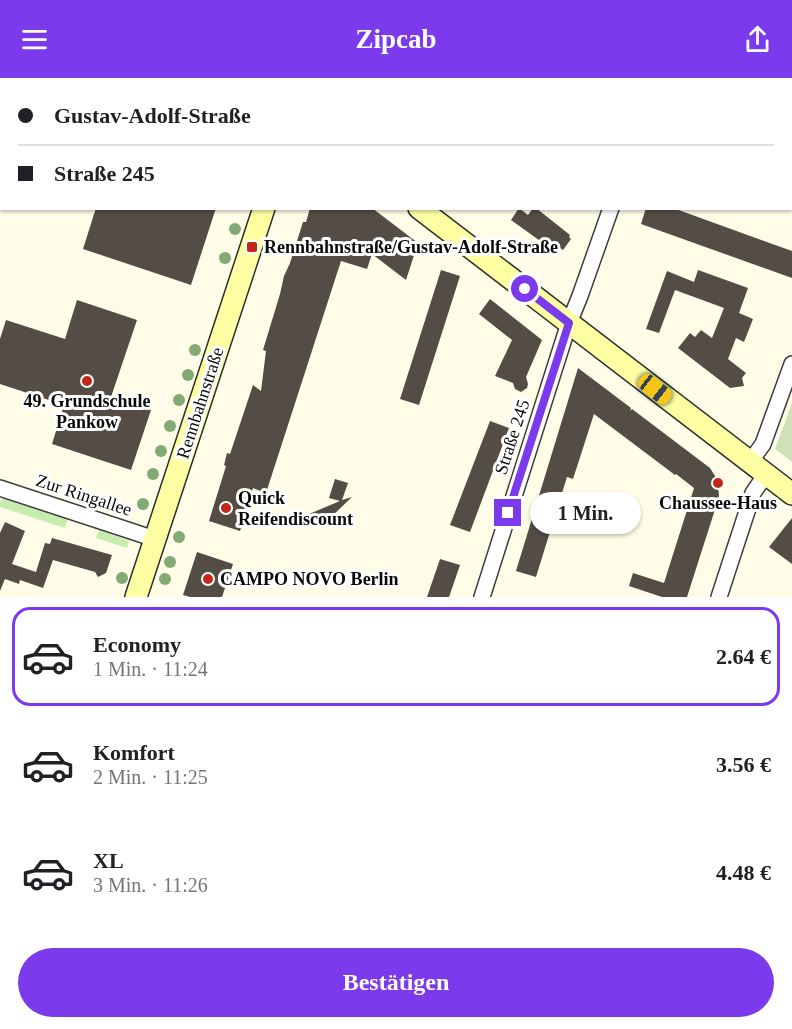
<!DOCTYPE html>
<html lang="de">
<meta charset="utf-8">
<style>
body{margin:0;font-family:Georgia,serif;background:#f2f2f2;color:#202124;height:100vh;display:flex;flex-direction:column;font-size:22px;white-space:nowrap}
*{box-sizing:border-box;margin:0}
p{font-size:20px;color:#757577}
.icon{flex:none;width:33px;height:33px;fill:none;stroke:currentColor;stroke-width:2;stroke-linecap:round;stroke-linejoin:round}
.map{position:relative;height:519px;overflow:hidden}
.drawer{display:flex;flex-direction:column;background:#fff;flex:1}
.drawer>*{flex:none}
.guide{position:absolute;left:0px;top:0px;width:792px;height:132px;box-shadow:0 2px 4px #0004;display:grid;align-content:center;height:132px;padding:0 18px;background:#fff}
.end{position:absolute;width:27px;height:27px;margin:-14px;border:8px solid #7c3aed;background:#fff;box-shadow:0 0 0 3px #fff}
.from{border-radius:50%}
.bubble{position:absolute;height:42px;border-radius:21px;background:#fff;box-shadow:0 2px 4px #0004;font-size:20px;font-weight:700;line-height:42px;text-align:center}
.car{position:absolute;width:18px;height:36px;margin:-18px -9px;border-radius:8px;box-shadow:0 0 4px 2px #0007;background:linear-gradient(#f5c518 24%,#345 0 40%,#f5c518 0 76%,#345 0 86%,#f5c518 0)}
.guide b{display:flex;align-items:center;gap:21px;height:57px;font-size:22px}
.guide b+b{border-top:2px solid #e0e0e0}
.guide i{width:15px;height:15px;background:#202124}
ul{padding:10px 0 0;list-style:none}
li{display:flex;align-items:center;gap:18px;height:99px;margin:0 12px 9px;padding:0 6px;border:3px solid transparent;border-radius:18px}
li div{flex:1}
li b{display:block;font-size:22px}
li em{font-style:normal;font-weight:700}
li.current{border-color:#7c3aed}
li>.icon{width:54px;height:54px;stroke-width:1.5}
.button{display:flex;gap:12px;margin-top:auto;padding:12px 18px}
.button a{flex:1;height:69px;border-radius:36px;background:#7c3aed;color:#fff;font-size:24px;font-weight:700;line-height:69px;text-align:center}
header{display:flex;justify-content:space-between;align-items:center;height:78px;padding:0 18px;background:#7c3aed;color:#fff;font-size:27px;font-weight:700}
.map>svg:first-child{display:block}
.green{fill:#c6ecae}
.cemetery{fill:#cee1b8}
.pitch{fill:#dbf2c1}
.building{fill:#534d46}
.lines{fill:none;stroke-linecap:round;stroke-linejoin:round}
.street-casing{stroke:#3d3d3d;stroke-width:18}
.secondary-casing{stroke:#2c2c2c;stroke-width:24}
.street{stroke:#fff;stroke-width:15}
.secondary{stroke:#fdffa2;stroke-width:21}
.tree{fill:#83a975}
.route{stroke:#7c3aed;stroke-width:8}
.poi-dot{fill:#c32719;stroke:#fff;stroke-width:2}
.labels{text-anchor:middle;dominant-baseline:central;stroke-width:6;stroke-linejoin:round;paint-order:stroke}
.poi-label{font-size:18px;font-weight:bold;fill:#0a0a0a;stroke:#fff;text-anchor:start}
.street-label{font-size:18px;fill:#0a0a0a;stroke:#fff}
</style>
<header><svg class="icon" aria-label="menu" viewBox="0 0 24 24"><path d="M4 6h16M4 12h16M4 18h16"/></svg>Zipcab<svg class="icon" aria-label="share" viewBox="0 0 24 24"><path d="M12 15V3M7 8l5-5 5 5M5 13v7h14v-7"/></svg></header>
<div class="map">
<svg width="792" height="519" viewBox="0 0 792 519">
<rect width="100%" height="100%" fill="#fffde7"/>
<!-- green -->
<g class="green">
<path d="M335,0H528V2L334,1Z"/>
<path d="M4,420L68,441L65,450L0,429V424Z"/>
<path d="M99,452L129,463L127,470L96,460Z"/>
</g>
<!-- cemetery -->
<path class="cemetery" d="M792,325V384L775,371Z"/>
<!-- pitch -->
<path class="pitch" d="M0,0H268L267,2H2V122L0,123Z"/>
<!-- building -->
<g class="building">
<path d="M96,130H216L191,207L83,171Z"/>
<path d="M310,130H372L418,165L406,202L372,176L367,191L341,183L266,415L253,410L240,453L209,443L226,388L224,387L227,375L230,376L253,307L261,313L266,273L263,272L280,216L284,198L290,185L303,144H306Z"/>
<path d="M519,130L528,137L533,130H536L570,157L569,159L571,161L563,172L560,170L557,175L511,142Z"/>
<path d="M646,130H673L792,173V200L641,146Z"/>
<path d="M441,192L460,198L419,327L400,321Z"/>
<path d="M698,192L748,210L739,235L753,241L744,264L736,260L728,281L746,295L742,300L744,308L730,310L678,270L690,255L695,259L701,252L712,260L724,230L675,212L659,255L646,251L667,193L694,204Z"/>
<path d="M490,221L542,262L526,299L528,306L527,310L521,314L515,311L513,305L495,298L512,262L479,236Z"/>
<path d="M77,222L137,242L111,319L151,332L131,392L52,366L64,327L0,306V261L6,242L65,261Z"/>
<path d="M578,290L631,330L630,333L632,331L710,390L715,398L718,405L719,419L687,519H662L629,508L633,495L664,505L694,410L676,396L675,397L594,336L573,401L567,399L536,499L516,493Z"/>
<path d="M490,343L509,350L470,454L450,447Z"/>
<path d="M335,401L348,405L342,422L352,419L329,441L313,449L309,436L340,423L329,420Z"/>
<path d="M792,440V486L769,469Z"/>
<path d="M5,444L25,453L12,486L36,494L45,465L50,466L52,460L112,477L106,495L98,499L95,494L53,482L43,510L20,502L19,506L5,501L0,513V455Z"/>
<path d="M197,474L233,486L222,519H190L183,517Z"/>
<path d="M440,481L460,487L449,519H427Z"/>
</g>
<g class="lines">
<defs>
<g id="street">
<path d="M656,2L657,0"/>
<path d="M750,384L763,366L792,286"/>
<path d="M0,410L155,461"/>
<path d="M482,519L569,245L580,218L611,130"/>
<path d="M719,519L753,415L766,396"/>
</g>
<g id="secondary">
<path d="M305,2L306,0"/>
<path d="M419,130L792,416"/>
<path d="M136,519L264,130"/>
</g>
</defs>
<!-- street casing -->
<use href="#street" class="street-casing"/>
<!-- secondary casing -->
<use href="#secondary" class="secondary-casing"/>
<!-- street -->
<use href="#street" class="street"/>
<!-- secondary -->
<use href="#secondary" class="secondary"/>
</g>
<!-- trees -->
<g class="tree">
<circle cx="235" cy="151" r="6"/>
<circle cx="225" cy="180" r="6"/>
<circle cx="195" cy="272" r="6"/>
<circle cx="188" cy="297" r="6"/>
<circle cx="179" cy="322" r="6"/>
<circle cx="170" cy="348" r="6"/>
<circle cx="161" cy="373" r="6"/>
<circle cx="153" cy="396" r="6"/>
<circle cx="143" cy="426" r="6"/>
<circle cx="179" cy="459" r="6"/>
<circle cx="170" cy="484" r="6"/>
<circle cx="122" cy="500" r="6"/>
<circle cx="165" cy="501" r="6"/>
</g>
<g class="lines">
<!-- route -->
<path class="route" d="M508,435L569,245L525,211"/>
</g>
<!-- markers -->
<g class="poi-dot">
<rect x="246" y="163" width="12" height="12" rx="3"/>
<circle cx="87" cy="303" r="6"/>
<circle cx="718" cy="405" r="6"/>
<circle cx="226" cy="430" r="6"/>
<circle cx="208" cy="501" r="6"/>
</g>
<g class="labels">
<!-- poi labels -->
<g class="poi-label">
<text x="264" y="169">Rennbahnstraße/Gustav-Adolf-Straße</text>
<text x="87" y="323" text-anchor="middle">49. Grundschule<tspan x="87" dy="21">Pankow</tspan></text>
<text x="238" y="420">Quick<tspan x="238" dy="21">Reifendiscount</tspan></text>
<text x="718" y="425" text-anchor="middle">Chaussee-Haus</text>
<text x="220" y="501">CAMPO NOVO Berlin</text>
</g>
<!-- street labels -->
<g class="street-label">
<text transform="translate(200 325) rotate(-72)">Rennbahnstraße</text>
<text transform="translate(512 359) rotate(-72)">Straße 245</text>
<text transform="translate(84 417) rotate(18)">Zur Ringallee</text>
</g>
</g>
</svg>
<i class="end from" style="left:525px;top:211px"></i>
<i class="end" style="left:508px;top:435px"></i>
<div class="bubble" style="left:530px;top:414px;width:111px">1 Min.</div>
<i class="car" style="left:655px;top:311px;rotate:128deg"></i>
<div class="guide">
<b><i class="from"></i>Gustav-Adolf-Straße</b>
<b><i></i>Straße 245</b>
</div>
</div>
<section class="drawer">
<ul>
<li class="current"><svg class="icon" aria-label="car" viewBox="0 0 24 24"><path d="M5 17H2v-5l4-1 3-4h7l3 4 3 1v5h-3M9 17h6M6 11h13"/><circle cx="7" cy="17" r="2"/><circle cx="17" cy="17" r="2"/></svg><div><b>Economy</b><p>1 Min. · 11:24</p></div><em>2.64 €</em></li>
<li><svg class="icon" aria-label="car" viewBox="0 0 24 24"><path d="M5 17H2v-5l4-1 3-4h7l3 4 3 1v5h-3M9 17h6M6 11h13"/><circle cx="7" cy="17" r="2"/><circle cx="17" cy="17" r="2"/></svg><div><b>Komfort</b><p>2 Min. · 11:25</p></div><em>3.56 €</em></li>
<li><svg class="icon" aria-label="car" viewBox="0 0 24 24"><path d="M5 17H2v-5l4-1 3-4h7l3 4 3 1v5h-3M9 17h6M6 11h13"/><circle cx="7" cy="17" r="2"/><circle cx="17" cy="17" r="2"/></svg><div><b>XL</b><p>3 Min. · 11:26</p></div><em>4.48 €</em></li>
</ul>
<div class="button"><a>Bestätigen</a></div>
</section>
